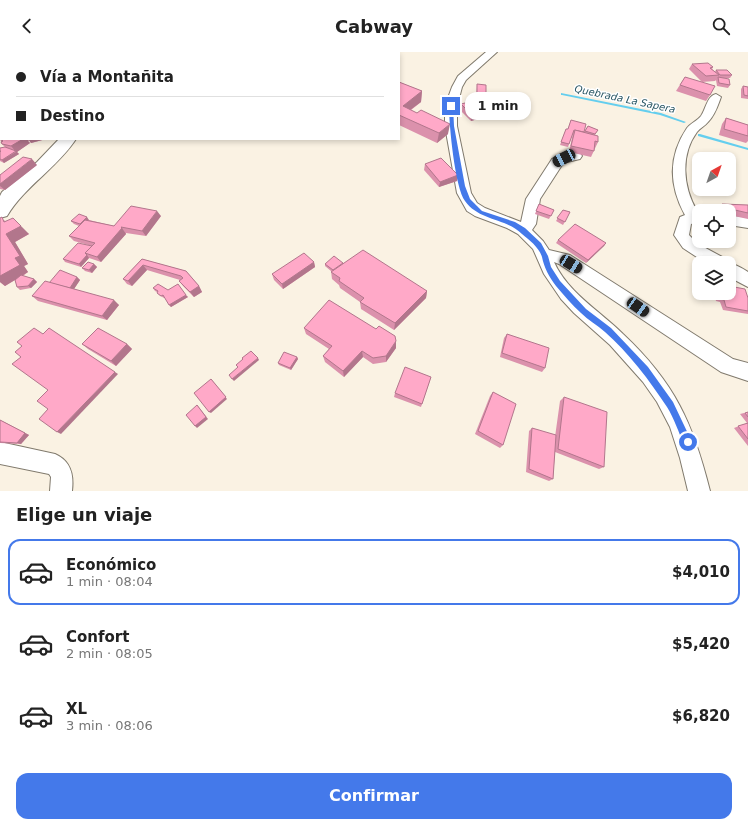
<!DOCTYPE html>
<html lang="es">
<meta charset="utf-8">
<style>
body{margin:0;font-family:"DejaVu Sans",sans-serif;background:#f2f2f2;color:#222;height:100vh;display:flex;flex-direction:column;font-size:15px;white-space:nowrap}
*{box-sizing:border-box;margin:0}
p{font-size:13px;color:#767676}
.icon{flex:none;width:22px;height:22px;fill:none;stroke:currentColor;stroke-width:2;stroke-linecap:round;stroke-linejoin:round}
.map{position:relative;height:439px;overflow:hidden}
.sheet{display:flex;flex-direction:column;background:#fff;flex:1}
.sheet>*{flex:none}
.top-card{position:absolute;left:0px;top:0px;width:400px;height:88px;box-shadow:0 2px 6px #0003;display:grid;align-content:center;height:88px;padding:0 16px;background:#fff}
.needle{width:26px;rotate:40deg}
.controls{position:absolute;left:692px;top:100px;display:grid;gap:8px}
.controls a{display:grid;place-items:center;width:44px;height:44px;border-radius:8px;background:#fff;box-shadow:0 2px 6px #0003;font-size:20px}
.end{position:absolute;width:18px;height:18px;margin:-9px;border:5px solid #4479ea;background:#fff;box-shadow:0 0 0 2px #fff}
.from{border-radius:50%}
.bubble{position:absolute;height:28px;border-radius:12px;background:#fff;box-shadow:0 2px 6px #0003;font-size:13px;font-weight:700;line-height:28px;text-align:center}
.car{position:absolute;width:12px;height:24px;margin:-12px -6px;border-radius:5px;box-shadow:0 0 3px 1px #0007;background:linear-gradient(#222 24%,#8ab4d8 0 40%,#222 0 76%,#8ab4d8 0 86%,#222 0)}
.top-card b{display:flex;align-items:center;gap:14px;height:38px;font-size:15px}
.top-card b+b{border-top:1px solid #e0e0e0}
.top-card i{width:10px;height:10px;background:#222}
ul{padding:0;list-style:none}
li{display:flex;align-items:center;gap:12px;height:66px;margin:0 8px 6px;padding:0 8px;border:2px solid transparent;border-radius:12px}
li div{flex:1}
li b{display:block;font-size:15px}
li em{font-style:normal;font-weight:700}
li.current{border-color:#4479ea}
li>.icon{width:36px;height:36px;stroke-width:1.5}
h2{padding:0 16px;font-size:18px;line-height:48px}
.action{display:flex;gap:8px;margin-top:auto;padding:8px 16px}
.action a{flex:1;height:46px;border-radius:12px;background:#4479ea;color:#fff;font-size:16px;font-weight:700;line-height:46px;text-align:center}
header{display:flex;justify-content:space-between;align-items:center;height:52px;padding:0 16px;background:#fff;font-size:18px;font-weight:700}
.map>svg:first-child{display:block}
.lines{fill:none;stroke-linecap:round;stroke-linejoin:round}
.stream{fill:#64ceee;fill-rule:evenodd}
.street-casing{stroke:#807a6d;stroke-width:2}
.secondary-casing{stroke:#807a6d;stroke-width:2}
.street{fill:#fff;fill-rule:evenodd}
.secondary{fill:#fff;fill-rule:evenodd}
.wall{fill:#db91ac}
.shaded-wall{fill:#b2768c}
.building{fill:#ffa9c8;stroke:#b2768c}
.route{fill:#4479ea}
.labels{text-anchor:middle;dominant-baseline:central;stroke-width:3;stroke-linejoin:round;paint-order:stroke}
.far-water-label{font-size:10px;font-style:italic;fill:#265462;stroke:#fff}
</style>
<header><svg class="icon" aria-label="back" viewBox="0 0 24 24"><path d="M15 5l-7 7 7 7"/></svg>Cabway<svg class="icon" aria-label="search" viewBox="0 0 24 24"><circle cx="10" cy="10" r="6"/><path d="M15 15l6 6"/></svg></header>
<div class="map">
<svg width="748" height="439" viewBox="0 0 748 439">
<rect width="100%" height="100%" fill="#faf2e3"/>
<g class="lines">
<!-- stream -->
<g class="stream">
<path d="M561,41L661,61L686,70L684,71L660,63L562,43H561Z"/>
<path d="M698,82H700L748,96V98L698,84Z"/>
</g>
<defs>
<g id="street">
<path d="M486,0H497L466,28L462,35L457,54V74L471,141L477,151L485,156L521,170L526,147L552,107L564,102L576,100L580,101L582,104L580,107L567,110L562,113L540,147L536,172L532,178L543,189L549,198L570,203L733,307L748,311V329L721,320L559,212L554,210C568,241 600,259 623,282C675,331 693,371 710,439H688L680,406L670,375L657,350L643,330L610,293L574,261L561,247L544,222L533,197L518,182L507,176L475,164L467,159L457,141L445,74V54L452,35L458,24Z"/>
<path d="M716,42L721,45C718,53 715,63 708,70C705,74 700,76 697,80C680,103 683,135 697,159H700L699,170L691,172L689,183L698,192L726,207L728,211C735,212 742,216 748,220V235L729,225V211H706L683,196L674,183L680,165L685,163C669,134 668,104 687,76C691,71 697,69 701,64C706,57 707,44 716,42Z"/>
<path d="M729,163L748,166V176L729,173Z"/>
<path d="M0,390L55,402C71,409 74,423 72,439H50L51,425L49,422L0,412Z"/>
</g>
<g id="secondary">
<rect x="0" y="28" width="1" height="8"/>
<path d="M59,87H76C57,116 25,134 7,164L0,166V144L2,140L37,110Z"/>
</g>
</defs>
<!-- street casing -->
<use href="#street" class="street-casing"/>
<!-- secondary casing -->
<use href="#secondary" class="secondary-casing"/>
<!-- street -->
<use href="#street" class="street"/>
<!-- secondary -->
<use href="#secondary" class="secondary"/>
</g>
<!-- wall -->
<g class="wall">
<path d="M692,12L713,15L712,17L715,20L716,18L732,23L730,26H723L730,33L728,36L717,34L716,28L715,29L702,30L689,17Z"/>
<path d="M685,25L710,43L706,49L676,39Z"/>
<path d="M399,30L422,39L421,50L411,58L448,82L437,91L399,73Z"/>
<path d="M477,32L486,45L485,48H482L491,63L471,69L460,58L461,52L479,47H476Z"/>
<path d="M743,34L748,35V47L741,46V37Z"/>
<path d="M726,66L748,73V89L746,91L719,83L722,72Z"/>
<path d="M571,68L584,80L588,74L598,78L595,83L598,90L591,105L569,100L573,81L568,95L560,93L566,77H568Z"/>
<path d="M0,87H46L31,91L29,88L28,89L30,91L17,100L19,102L4,111L0,109V96L5,95L2,92Z"/>
<path d="M425,112L458,123L457,129L439,135L424,118Z"/>
<path d="M37,113L5,138L0,137V123Z"/>
<path d="M539,152L554,158L549,167L535,162Z"/>
<path d="M722,152L748,153V167L729,163V159H717V157Z"/>
<path d="M563,158L570,160L563,173L556,169Z"/>
<path d="M161,164L146,184L126,181V182L101,210L89,206L81,215L65,210L63,207L92,194L74,189L69,184L79,174L74,172L71,169L89,168L114,174Z"/>
<path d="M0,166L29,182L15,190L28,212L24,214L28,220L23,224L34,227L37,230L31,236L20,238L17,235L15,228L5,234L0,230Z"/>
<path d="M558,188L606,191L604,194L586,211L556,191Z"/>
<path d="M142,207L186,219L199,234L202,240L194,245L183,234L179,229L180,228L147,218L132,234L127,232L123,227Z"/>
<path d="M314,210L315,215L283,237L274,228L272,222Z"/>
<path d="M343,211L427,239L426,246L394,278L361,257L360,250L340,236L339,233L332,227L331,219L325,214V212Z"/>
<path d="M94,212L97,215L92,221L85,219L82,216Z"/>
<path d="M77,225L80,228L74,237L119,253L107,268L38,249L32,244L49,231Z"/>
<path d="M153,236L168,238L188,245L171,255L165,246H164L159,243L157,240L155,239Z"/>
<path d="M714,241H729L748,246V262L723,258L720,250L716,249Z"/>
<path d="M304,276L396,296L386,310L373,312L363,305L344,325L325,310L323,304L329,297L306,282Z"/>
<path d="M507,282L545,316L542,320L500,305L504,286Z"/>
<path d="M82,292H127L132,297L116,314L88,297Z"/>
<path d="M297,305L298,307L291,318L279,313L278,311Z"/>
<path d="M431,325L421,355L394,345L395,341Z"/>
<path d="M493,340L503,393L500,396L475,382L490,344Z"/>
<path d="M564,345L604,415L599,417L555,400L553,427L549,429L526,420L529,379L532,376L555,385L560,349Z"/>
<path d="M748,360V394L734,376L747,371L740,362Z"/>
<path d="M0,368L29,383L21,392L0,391Z"/>
</g>
<!-- shaded-wall -->
<g class="shaded-wall">
<path d="M422,39L421,50L402,64L403,54Z"/>
<path d="M493,57L491,63L471,69L472,63Z"/>
<path d="M450,72L448,82L437,91L439,81Z"/>
<path d="M23,87H46L31,91L29,88L28,89L30,91L17,100L19,102L4,111L2,108L16,100L11,94Z"/>
<path d="M32,107L37,113L5,138L0,134V132Z"/>
<path d="M458,123L457,129L439,135L440,130Z"/>
<path d="M157,159L161,164L146,184L142,179Z"/>
<path d="M87,165L89,168L82,175L80,172Z"/>
<path d="M13,166L29,182L15,190L28,212L24,214L28,220L5,234L0,230V224L15,206L6,182Z"/>
<path d="M122,176L126,182L101,210L97,205Z"/>
<path d="M606,191L604,194L586,211L588,208Z"/>
<path d="M87,203L89,206L81,215L79,212Z"/>
<path d="M314,210L315,215L283,237L282,232Z"/>
<path d="M94,212L97,215L92,221L89,218Z"/>
<path d="M143,213L147,218L132,234L128,229Z"/>
<path d="M77,225L80,228L72,240L69,237Z"/>
<path d="M34,227L37,230L31,236L28,234Z"/>
<path d="M199,234L202,240L194,245L190,240Z"/>
<path d="M427,239L426,246L394,278L395,271Z"/>
<path d="M186,243L188,245L171,255L169,253Z"/>
<path d="M114,248L119,253L107,268L102,264Z"/>
<path d="M396,289V296L386,310V304Z"/>
<path d="M127,292L132,297L116,314L111,309Z"/>
<path d="M362,299L363,305L344,325L343,319Z"/>
<path d="M297,305L298,307L291,318L290,316Z"/>
<path d="M258,306L259,308L234,329L232,327Z"/>
<path d="M115,320L118,322L61,382L57,380Z"/>
<path d="M211,327L227,347L211,361L209,360Z"/>
<path d="M197,353L208,367L197,376L195,374Z"/>
<path d="M0,368L29,383L21,392L17,391Z"/>
</g>
<!-- building -->
<g class="building">
<path d="M708,11L713,15L710,16L719,23L706,24L692,12Z"/>
<path d="M716,18H727L732,23H720Z"/>
<path d="M685,25L715,34L710,43L680,33Z"/>
<path d="M718,25L729,27L730,33L719,31Z"/>
<path d="M399,30L422,39L403,54L417,61L421,58L450,72L439,81L399,63Z"/>
<path d="M477,32L486,33V45L477,44Z"/>
<path d="M743,34L748,35V44L744,43Z"/>
<path d="M481,47L493,57L472,63L461,52Z"/>
<path d="M726,66L748,73V84L724,77Z"/>
<path d="M571,68L586,72L584,80L574,78L569,92L561,90L566,77H568Z"/>
<path d="M588,74L598,78L595,82L585,79Z"/>
<path d="M575,78L598,84V90L595,89L594,99L571,94Z"/>
<path d="M1,86V87H23L11,94L2,92L1,90L3,89L0,87Z"/>
<path d="M5,95L16,99L2,108L0,107V100L1,99H0V96Z"/>
<path d="M23,105L32,107L0,132V123Z"/>
<path d="M441,106L458,123L440,130L425,112Z"/>
<path d="M539,152L554,158L551,164L536,159Z"/>
<path d="M722,152L748,153V161L722,155Z"/>
<path d="M131,154L157,159L142,179L121,175L122,176L97,205L85,201L95,191L69,184L85,168L114,174Z"/>
<path d="M563,158L570,160L565,170L557,166Z"/>
<path d="M79,162L87,165L80,172L71,169Z"/>
<path d="M2,165L4,170L13,166L21,174L6,182L20,204L15,206L20,213L0,224V166Z"/>
<path d="M575,172L606,191L588,208L558,188Z"/>
<path d="M78,191L92,194L85,201L87,203L79,212L63,207Z"/>
<path d="M363,198L427,239L395,271L360,250L364,246L339,229L340,226L331,220Z"/>
<path d="M304,201L314,210L282,232L272,222Z"/>
<path d="M334,204L343,211L333,218L325,212Z"/>
<path d="M142,207L186,219L199,234L190,240L179,229L183,226L181,224L143,213L128,229L123,227Z"/>
<path d="M88,210L94,212L89,218L82,216Z"/>
<path d="M60,218L77,225L70,236L49,231Z"/>
<path d="M21,223L34,227L28,234L17,235L15,228Z"/>
<path d="M45,229L114,248L102,264L32,244Z"/>
<path d="M158,232L168,238L178,232L186,243L169,253L163,243L161,244L157,241L158,239L153,236Z"/>
<path d="M729,234L745,237L748,246V259L726,255L724,248L719,247L718,241H729Z"/>
<path d="M329,248L376,277L379,274L395,284L396,289L386,304L373,306L362,299L343,319L323,304L332,294L304,276Z"/>
<path d="M34,276L43,282L49,276L115,320L57,380L39,367L48,357L37,349L48,338L12,312L21,305L15,300L22,294L17,290Z"/>
<path d="M98,276L127,292L111,309L82,292Z"/>
<path d="M507,282L549,296L545,316L502,301Z"/>
<path d="M251,299L258,306L232,327L229,323L238,315L236,313L243,307L242,306Z"/>
<path d="M284,300L297,305L290,316L278,311Z"/>
<path d="M405,315L431,325L422,352L395,341Z"/>
<path d="M211,327L226,345L209,360L194,341Z"/>
<path d="M493,340L516,352L503,393L478,379Z"/>
<path d="M564,345L607,360L604,415L558,397Z"/>
<path d="M197,353L206,365L195,374L186,363Z"/>
<path d="M748,360V365L745,361Z"/>
<path d="M0,368L25,381L17,391L0,390Z"/>
<path d="M748,371V387L738,374Z"/>
<path d="M532,376L556,383L553,427L529,417Z"/>
</g>
<!-- route -->
<path class="route" d="M451,53L453,54L454,74L465,134L470,147L482,159L515,170L525,176L541,191L548,204L551,215L560,229L586,257L611,276L648,315L673,350L692,390L691,393L688,394L684,393C679,381 674,366 667,355C650,329 628,300 605,280C597,273 588,268 581,261C572,253 564,243 556,234C549,225 544,215 542,205C539,195 529,188 522,182C506,166 479,169 465,149C455,136 449,73 449,54Z"/>
<g class="labels">
<!-- far-water labels -->
<g class="far-water-label">
<text transform="translate(625 47) rotate(12)">Quebrada La Sapera</text>
</g>
</g>
</svg>
<div class="controls">
<a><svg class="needle" viewBox="-14 -14 28 28"><path d="M0-13l5 13h-10z" fill="#e53935"/><path d="M0 13l5-13h-10z" fill="#767676"/></svg></a>
<a><svg class="icon" aria-label="locate" viewBox="0 0 24 24"><circle cx="12" cy="12" r="6"/><path d="M12 2v4M12 18v4M2 12h4M18 12h4"/></svg></a>
<a><svg class="icon" aria-label="layers" viewBox="0 0 24 24"><path d="M12 4l9 5-9 5-9-5zM3 14l9 5 9-5"/></svg></a>
</div>
<i class="end from" style="left:688px;top:390px"></i>
<i class="end" style="left:451px;top:54px"></i>
<div class="bubble" style="left:465px;top:40px;width:66px">1 min</div>
<i class="car" style="left:564px;top:106px;rotate:243deg"></i>
<i class="car" style="left:571px;top:212px;rotate:121deg"></i>
<i class="car" style="left:638px;top:255px;rotate:124deg"></i>
<div class="top-card">
<b><i class="from"></i>Vía a Montañita</b>
<b><i></i>Destino</b>
</div>
</div>
<section class="sheet">
<h2>Elige un viaje</h2>
<ul>
<li class="current"><svg class="icon" aria-label="car" viewBox="0 0 24 24"><path d="M5 17H2v-5l4-1 3-4h7l3 4 3 1v5h-3M9 17h6M6 11h13"/><circle cx="7" cy="17" r="2"/><circle cx="17" cy="17" r="2"/></svg><div><b>Económico</b><p>1 min · 08:04</p></div><em>$4,010</em></li>
<li><svg class="icon" aria-label="car" viewBox="0 0 24 24"><path d="M5 17H2v-5l4-1 3-4h7l3 4 3 1v5h-3M9 17h6M6 11h13"/><circle cx="7" cy="17" r="2"/><circle cx="17" cy="17" r="2"/></svg><div><b>Confort</b><p>2 min · 08:05</p></div><em>$5,420</em></li>
<li><svg class="icon" aria-label="car" viewBox="0 0 24 24"><path d="M5 17H2v-5l4-1 3-4h7l3 4 3 1v5h-3M9 17h6M6 11h13"/><circle cx="7" cy="17" r="2"/><circle cx="17" cy="17" r="2"/></svg><div><b>XL</b><p>3 min · 08:06</p></div><em>$6,820</em></li>
</ul>
<div class="action"><a>Confirmar</a></div>
</section>
